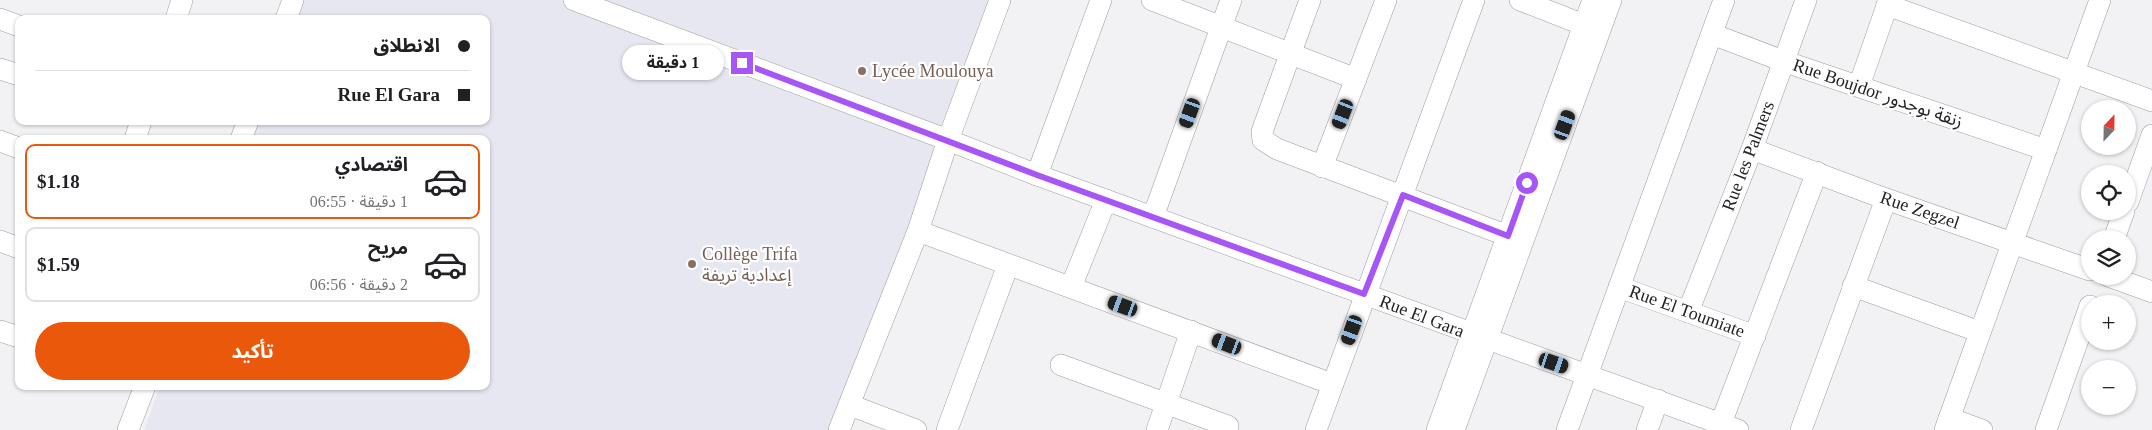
<!DOCTYPE html>
<html lang="ar">
<meta charset="utf-8">
<style>
body{margin:0;font-family:"Times New Roman","Noto Sans Arabic",serif;background:#f2f2f2;color:#202124;direction:rtl;height:100vh;display:flex;flex-direction:column;font-size:19px;white-space:nowrap}
*{box-sizing:border-box;margin:0}
p{font-size:16px;color:#757577}
.icon{flex:none;width:28px;height:28px;fill:none;stroke:currentColor;stroke-width:2;stroke-linecap:round;stroke-linejoin:round}
.map{position:relative;flex:1;overflow:hidden;direction:ltr}
.sheet{position:absolute;left:15px;top:135px;width:475px;height:255px;display:flex;flex-direction:column;background:#fff;border-radius:10px;box-shadow:0 1px 4px #0004;direction:rtl}
.sheet>*{flex:none}
.guide{position:absolute;left:15px;top:15px;width:475px;height:110px;border-radius:10px;box-shadow:0 1px 4px #0004;direction:rtl;display:grid;align-content:center;height:110px;padding:0 20px;background:#fff}
.needle{width:32px;rotate:22deg}
.fabs{position:absolute;left:2081px;top:100px;display:grid;gap:10px}
.fabs a{display:grid;place-items:center;width:55px;height:55px;border-radius:50%;background:#fff;box-shadow:0 1px 4px #0004;font-size:25px}
.end{position:absolute;width:22px;height:22px;margin:-11px;border:6px solid #a855f7;background:#fff;box-shadow:0 0 0 2px #fff}
.from{border-radius:50%}
.bubble{position:absolute;height:35px;border-radius:18px;background:#fff;box-shadow:0 1px 4px #0004;font-size:16px;font-weight:700;line-height:35px;text-align:center;direction:rtl}
.car{position:absolute;width:15px;height:30px;margin:-15px -8px;border-radius:6px;box-shadow:0 0 4px 1px #0007;background:linear-gradient(#222 24%,#8ab4d8 0 40%,#222 0 76%,#8ab4d8 0 86%,#222 0)}
.guide b{display:flex;align-items:center;gap:18px;height:48px;font-size:19px}
.guide b+b{border-top:1px solid #e0e0e0}
.guide i{width:12px;height:12px;background:#202124}
ul{padding:9px 0 0;list-style:none}
li{display:flex;align-items:center;gap:15px;height:75px;margin:0 10px 8px;padding:0 10px;border:2px solid #e0e0e0;border-radius:10px}
li div{flex:1}
li b{display:block;font-size:19px}
li em{font-style:normal;font-weight:700}
li.current{border-color:#ea580c}
li>.icon{width:45px;height:45px;stroke-width:1.5}
.button{display:flex;gap:10px;margin-top:auto;padding:10px 20px}
.button a{flex:1;height:58px;border-radius:30px;background:#ea580c;color:#fff;font-size:20px;font-weight:700;line-height:58px;text-align:center}
.map>svg:first-child{display:block}
.built{fill:#e7e7f2}
.lines{fill:none;stroke-linecap:round;stroke-linejoin:round}
.minor-casing{stroke:#9c9da0;stroke-width:22}
.minor{stroke:#fff;stroke-width:21}
.route{stroke:#a855f7;stroke-width:6}
.education-dot{fill:#8d6e63;stroke:#fff;stroke-width:2}
.labels{text-anchor:middle;dominant-baseline:central;stroke-width:4.5;stroke-linejoin:round;paint-order:stroke}
.education-label{font-size:18px;fill:#785e54;stroke:#fff;text-anchor:start}
.street-label{font-size:18px;fill:#232325;stroke:#fff}
</style>
<div class="map">
<svg width="2152" height="430" viewBox="0 0 2152 430">
<rect width="100%" height="100%" fill="#f2f2f5"/>
<!-- built -->
<path class="built" d="M299,0H1000L830,430H144L160,386H486V139H249L255,121H486V19H293Z"/>
<g class="lines">
<defs>
<g id="minor">
<path d="M574,0L948,140L1037,175L1738,430"/>
<path d="M1152,0L1356,79"/>
<path d="M1310,0L1264,126L1262,132L1263,140L1277,149L1508,236"/>
<path d="M1520,0L1584,25"/>
<path d="M1887,5L2152,101"/>
<path d="M0,19L19,26"/>
<path d="M176,19L182,0"/>
<path d="M286,19L293,0"/>
<path d="M1712,34L1783,61L2046,150"/>
<path d="M0,69L19,75"/>
<path d="M1859,86L1889,0"/>
<path d="M135,139L141,121"/>
<path d="M241,139L248,121"/>
<path d="M0,141L19,148"/>
<path d="M1752,149L1886,199L2090,270"/>
<path d="M1322,167L1386,0"/>
<path d="M1037,175L1101,0"/>
<path d="M2128,202L2152,135"/>
<path d="M1153,217L1231,0"/>
<path d="M918,231L1332,384"/>
<path d="M2114,239L2124,211"/>
<path d="M0,241L19,248"/>
<path d="M2108,276L2152,292"/>
<path d="M1853,286L1980,332"/>
<path d="M1071,287L1106,200"/>
<path d="M1619,287L1755,336"/>
<path d="M1688,312L1752,149L1806,0"/>
<path d="M0,331L19,337"/>
<path d="M1061,365L1228,426"/>
<path d="M850,405L916,430"/>
<path d="M1949,418L1982,430"/>
<path d="M1721,423L1817,172"/>
<path d="M128,430L145,386"/>
<path d="M839,430L918,231L948,140L1000,0"/>
<path d="M947,430L1008,265"/>
<path d="M1157,430L1191,331"/>
<path d="M1316,430L1474,0"/>
<path d="M1437,430L1593,0"/>
<path d="M1454,430L1611,0"/>
<path d="M1567,430L1724,0"/>
<path d="M1647,430L1658,400"/>
<path d="M1801,430L1886,199"/>
<path d="M1945,430L2100,0"/>
<path d="M2046,430L2090,306"/>
</g>
</defs>
<!-- minor casing -->
<use href="#minor" class="minor-casing"/>
<!-- minor -->
<use href="#minor" class="minor"/>
</g>
<g class="lines">
<!-- route -->
<path class="route" d="M742,63L1037,175L1364,294L1403,195L1508,236L1527,183"/>
</g>
<!-- markers -->
<g class="education-dot">
<circle cx="862" cy="71" r="5"/>
<circle cx="692" cy="264" r="5"/>
</g>
<g class="labels">
<!-- education labels -->
<g class="education-label">
<text x="872" y="71">Lycée Moulouya</text>
<text x="702" y="254">Collège Trifa<tspan x="702" dy="21">إعدادية تريفة</tspan></text>
</g>
<!-- street labels -->
<g class="street-label">
<text transform="translate(1878 93) rotate(19)">Rue Boujdor زنقة بوجدور</text>
<text transform="translate(1748 156) rotate(-69)">Rue les Palmers</text>
<text transform="translate(1920 210) rotate(19)">Rue Zegzel</text>
<text transform="translate(1687 311) rotate(20)">Rue El Toumiate</text>
<text transform="translate(1422 316) rotate(21)">Rue El Gara</text>
</g>
</g>
</svg>
<div class="fabs">
<a><svg class="needle" viewBox="-14 -14 28 28"><path d="M0-13l5 13h-10z" fill="#e53935"/><path d="M0 13l5-13h-10z" fill="#757577"/></svg></a>
<a><svg class="icon" aria-label="locate" viewBox="0 0 24 24"><circle cx="12" cy="12" r="6"/><path d="M12 2v4M12 18v4M2 12h4M18 12h4"/></svg></a>
<a><svg class="icon" aria-label="layers" viewBox="0 0 24 24"><path d="M12 4l9 5-9 5-9-5zM3 14l9 5 9-5"/></svg></a>
<a>+</a>
<a>−</a>
</div>
<i class="end from" style="left:1527px;top:183px"></i>
<i class="end" style="left:742px;top:63px"></i>
<div class="bubble" style="left:622px;top:45px;width:102px">1 دقيقة</div>
<i class="car" style="left:1190px;top:113px;rotate:200deg"></i>
<i class="car" style="left:1343px;top:114px;rotate:201deg"></i>
<i class="car" style="left:1565px;top:125px;rotate:20deg"></i>
<i class="car" style="left:1123px;top:306px;rotate:290deg"></i>
<i class="car" style="left:1352px;top:330px;rotate:200deg"></i>
<i class="car" style="left:1227px;top:344px;rotate:291deg"></i>
<i class="car" style="left:1554px;top:363px;rotate:109deg"></i>
<div class="guide">
<b><i class="from"></i>الانطلاق</b>
<b><i></i>Rue El Gara</b>
</div>
<section class="sheet">
<ul>
<li class="current"><svg class="icon" aria-label="car" viewBox="0 0 24 24"><path d="M5 17H2v-5l4-1 3-4h7l3 4 3 1v5h-3M9 17h6M6 11h13"/><circle cx="7" cy="17" r="2"/><circle cx="17" cy="17" r="2"/></svg><div><b>اقتصادي</b><p>1 دقيقة · 06:55</p></div><em>$1.18</em></li>
<li><svg class="icon" aria-label="car" viewBox="0 0 24 24"><path d="M5 17H2v-5l4-1 3-4h7l3 4 3 1v5h-3M9 17h6M6 11h13"/><circle cx="7" cy="17" r="2"/><circle cx="17" cy="17" r="2"/></svg><div><b>مريح</b><p>2 دقيقة · 06:56</p></div><em>$1.59</em></li>
</ul>
<div class="button"><a>تأكيد</a></div>
</section>
</div>
